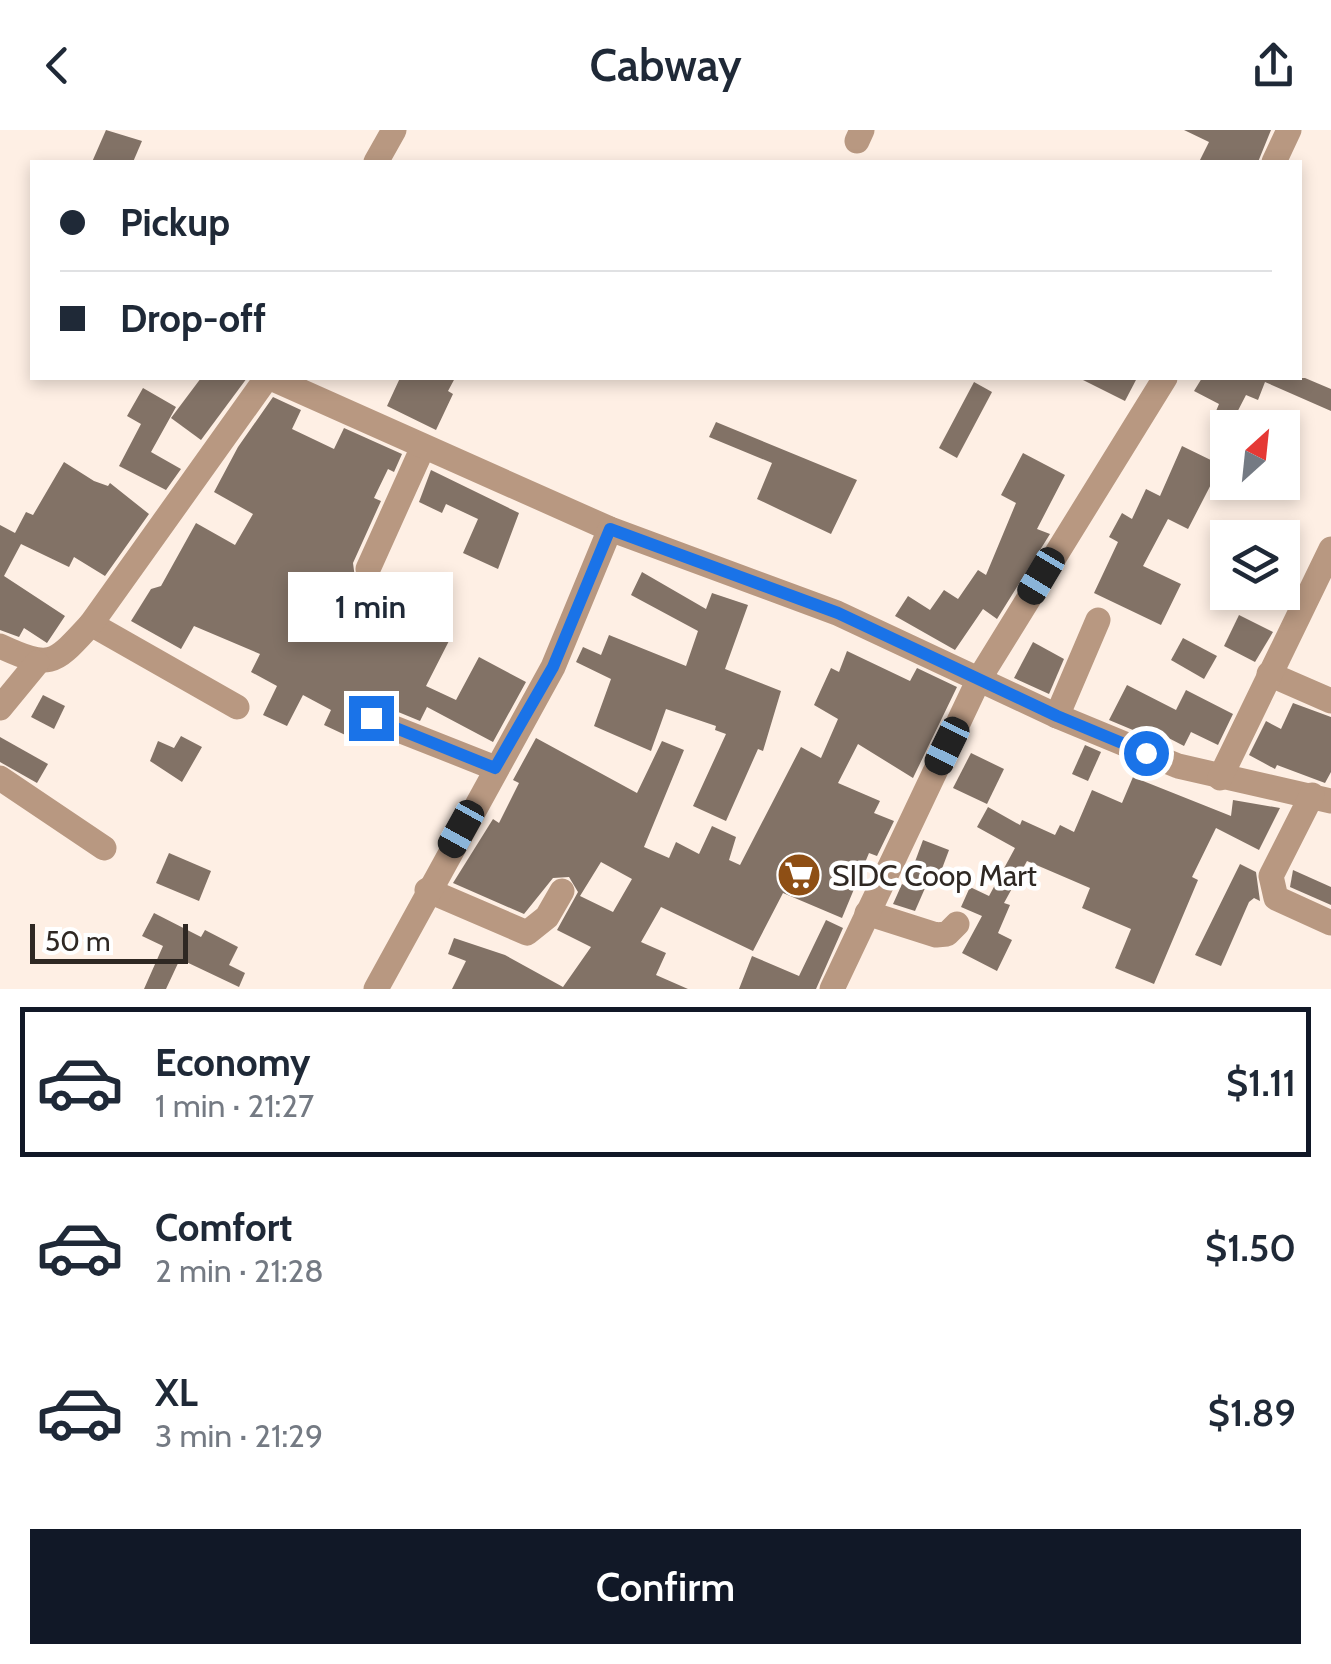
<!DOCTYPE html>
<meta charset="utf-8">
<style>
body{margin:0;font-family:Cabin,sans-serif;background:#f6f6f7;color:#1f2937;height:100vh;display:flex;flex-direction:column;font-size:38px;white-space:nowrap}
*{box-sizing:border-box;margin:0}
p{font-size:32px;color:#747a83}
.icon{flex:none;width:55px;height:55px;fill:none;stroke:currentColor;stroke-width:2;stroke-linecap:round;stroke-linejoin:round}
.map{position:relative;height:859px;overflow:hidden}
.drawer{display:flex;flex-direction:column;background:#fff;flex:1}
.drawer>*{flex:none}
.hud{position:absolute;left:30px;top:30px;width:1272px;height:220px;border-radius:0px;box-shadow:0 5px 15px #0003;display:grid;align-content:center;height:220px;padding:0 30px;background:#fff}
.needle{width:65px;rotate:27deg}
.buttons{position:absolute;left:1210px;top:280px;display:grid;gap:20px}
.buttons a{display:grid;place-items:center;width:90px;height:90px;border-radius:0px;background:#fff;box-shadow:0 5px 15px #0003;font-size:50px}
.scale{position:absolute;left:30px;bottom:25px;width:158px;box-sizing:border-box;padding-left:10px;border:5px solid #2f2823;border-top:0;font-size:28px;line-height:35px;white-space:nowrap;color:#2f2823;-webkit-text-stroke:8px #fff;paint-order:stroke}
.end{position:absolute;width:45px;height:45px;margin:-22px;border:12px solid #1a73e8;background:#fff;box-shadow:0 0 0 5px #fff}
.from{border-radius:50%}
.bubble{position:absolute;height:70px;border-radius:0px;background:#fff;box-shadow:0 5px 15px #0003;font-size:32px;font-weight:600;line-height:70px;text-align:center}
.car{position:absolute;width:30px;height:60px;margin:-30px -15px;border-radius:12px;box-shadow:0 0 8px 2px #0007;background:linear-gradient(#222 24%,#8ab4d8 0 40%,#222 0 76%,#8ab4d8 0 86%,#222 0)}
.hud b{display:flex;align-items:center;gap:35px;height:95px;font-size:38px}
.hud b+b{border-top:2px solid #e0e1e3}
.hud i{width:25px;height:25px;background:#1f2937}
ul{padding:18px 0 0;list-style:none}
li{display:flex;align-items:center;gap:30px;height:150px;margin:0 20px 15px;padding:0 10px;border:5px solid transparent;border-radius:0px}
li div{flex:1}
li b{display:block;font-size:38px}
li em{font-style:normal;font-weight:600}
li.on{border-color:#111827}
li>.icon{width:90px;height:90px;stroke-width:1.5}
.primary-button{display:flex;gap:20px;margin-top:auto;padding:20px 30px}
.primary-button a{flex:1;height:115px;border-radius:0px;background:#111827;color:#fff;font-size:40px;font-weight:600;line-height:115px;text-align:center}
header{display:flex;justify-content:space-between;align-items:center;height:130px;padding:0 30px;background:#fff;font-size:45px;font-weight:600}
.map>svg:first-child{display:block}
.building{fill:#827266;fill-rule:evenodd}
.lines{fill:none;stroke-linecap:round;stroke-linejoin:round}
.minor{stroke:#b89881;stroke-width:25}
.route{stroke:#1a73e8;stroke-width:12}
.labels{text-anchor:middle;dominant-baseline:central;stroke-width:9;stroke-linejoin:round;paint-order:stroke}
.poi-label{font-size:30px;fill:#2f2823;stroke:#fff;text-anchor:start}
</style>
<header><svg class="icon" aria-label="back" viewBox="0 0 24 24"><path d="M15 5l-7 7 7 7"/></svg>Cabway<svg class="icon" aria-label="share" viewBox="0 0 24 24"><path d="M12 15V3M7 8l5-5 5 5M5 13v7h14v-7"/></svg></header>
<div class="map">
<svg width="1331" height="859" viewBox="0 0 1331 859">
<rect width="100%" height="100%" fill="#feefe4"/>
<!-- building -->
<g class="building">
<path d="M106,0L142,11L133,32H92Z"/>
<path d="M1184,0H1271L1258,32H1199L1209,12Z"/>
<path d="M201,248H247L201,310L171,288Z"/>
<path d="M400,248H455L448,261L453,264L436,300L387,276Z"/>
<path d="M1079,248H1137L1125,271Z"/>
<path d="M1202,248H1305L1331,259V281L1265,252L1258,270L1246,265L1228,300L1211,293L1219,274L1194,261Z"/>
<path d="M974,252L992,262L957,328L939,318Z"/>
<path d="M143,258L176,277L151,322L181,339L166,360L119,336L141,294L127,286Z"/>
<path d="M273,267L301,280L292,299L334,319L344,298L402,324L394,342L388,339L374,368L381,371L353,433L356,456L452,505L426,556L456,570L479,527L526,552L493,612L427,577L420,591L374,572L356,582L361,601L356,610L324,595L331,580L303,565L287,596L263,585L277,556L251,542L260,524L194,496L181,519L131,491L151,459L161,456L196,393L235,415L253,384L214,362L238,317Z"/>
<path d="M716,292L857,350L831,404L757,369L772,333L709,307Z"/>
<path d="M1182,316L1221,335L1188,399L1168,389L1143,436L1181,454L1161,495L1094,463L1118,412L1109,407L1122,383L1132,389L1146,359L1160,366Z"/>
<path d="M1023,323L1065,345L1037,399L1050,404L997,489L983,479L955,520L895,486L908,466L930,480L944,460L958,469L978,440L986,445L1016,373L1001,365Z"/>
<path d="M64,332L94,351L108,356L110,353L149,384L105,446L74,427L69,437L21,414L4,446L65,486L47,513L24,498L19,507L0,500V395L15,403L26,382L33,385Z"/>
<path d="M431,340L519,383L498,439L463,423L478,389L446,374L442,383L419,372Z"/>
<path d="M642,442L706,479L712,463L748,475L725,539L781,561L763,621L758,619L726,691L693,676L726,604L715,600L716,596L666,579L651,621L594,596L611,549L576,532L583,517L601,525L609,505L686,536L698,501L631,465Z"/>
<path d="M1239,485L1273,502L1255,532L1224,516Z"/>
<path d="M1183,508L1217,526L1204,549L1171,530Z"/>
<path d="M1033,512L1064,529L1049,564L1014,548Z"/>
<path d="M847,521L910,551L917,538L957,557L913,648L858,614L838,653L880,671L874,683L894,691L877,726L869,723L842,788L783,763L753,821L661,777L641,812L666,823L656,845L688,859H452L466,831L448,824L454,808L505,825L563,857L591,817L557,800L578,762L569,747L553,748L524,784L453,753L493,689L499,693L519,653L513,650L536,608L637,663L662,611L684,620L644,717L669,728L676,712L699,724L712,696L736,707L729,730L740,735L801,617L821,628L838,589L814,575L831,538L839,542ZM601,732L632,749L613,782L580,766Z"/>
<path d="M1127,555L1176,580L1186,560L1233,584L1218,615L1191,602L1184,616L1155,601L1152,608L1109,590Z"/>
<path d="M43,565L65,576L54,599L31,587Z"/>
<path d="M1293,573L1331,587V642L1325,653L1277,635L1275,639L1249,625L1266,591L1281,599Z"/>
<path d="M181,606L202,617L182,652L150,631L158,611L174,618Z"/>
<path d="M0,607L48,634L37,653L0,632Z"/>
<path d="M1085,615L1101,622L1088,651L1072,644Z"/>
<path d="M971,623L1004,639L987,674L953,658Z"/>
<path d="M1133,647L1231,686L1233,670L1280,678L1259,720L1216,698L1192,747L1198,750L1154,854L1115,838L1131,799L1082,778L1090,758L1027,731L1004,773L1010,775L998,803L1012,810L997,841L962,823L982,786L961,777L970,757L989,766L1015,718L977,697L988,677L1020,695L1022,690L1055,705L1060,695L1074,702L1092,660L1122,673Z"/>
<path d="M923,710L949,720L937,752L929,749L915,781L893,774L902,754L906,756Z"/>
<path d="M169,723L211,741L199,771L156,753Z"/>
<path d="M1240,734L1256,742L1260,771L1254,768L1249,772L1221,836L1195,825Z"/>
<path d="M1293,740L1331,757V775L1290,757Z"/>
<path d="M154,783L201,807L205,800L238,817L229,835L245,843L239,857L180,829L166,859H144L163,816L142,806Z"/>
<path d="M826,790L843,798L816,859H739L752,826L799,846Z"/>
</g>
<g class="lines">
<!-- minor -->
<g class="minor">
<path d="M857,11L862,0"/>
<path d="M376,32L394,0"/>
<path d="M1274,32L1289,0"/>
<path d="M368,439L423,317"/>
<path d="M91,494L237,577"/>
<path d="M0,516C52,540 54,534 91,494L263,253L271,248L610,399L837,483L1057,586L1178,636L1331,671"/>
<path d="M1269,544L1331,571"/>
<path d="M0,578L37,533"/>
<path d="M1057,586L1098,490"/>
<path d="M371,589L495,638"/>
<path d="M0,648L104,718"/>
<path d="M1220,648L1331,419"/>
<path d="M1312,665L1271,746L1276,768L1331,793"/>
<path d="M427,760L527,803L547,787L562,761"/>
<path d="M867,783L936,805L947,804L957,794"/>
<path d="M376,859L553,537L610,399"/>
<path d="M832,859L979,549L1165,248"/>
</g>
</g>
<g class="lines">
<!-- route -->
<path class="route" d="M371,588L495,638L553,537L610,399L838,483L1057,586L1146,623"/>
</g>
<!-- icons -->
<defs>
<symbol id="supermarket-disc" viewBox="-11 -11 22 22"><circle r="9.5" fill="#8e4f15" stroke="#fff"/><path d="M-6-5.5h2.5l.6 2H6L4.5 2H-2.5L-4.4-4H-6ZM-1.5 3.2a1.3 1.3 0 1 0 .1 0ZM3 3.2a1.3 1.3 0 1 0 .1 0Z" fill="#fff"/></symbol>
</defs>
<g fill-rule="evenodd">
<use href="#supermarket-disc" x="774" y="720" width="50" height="50"/>
</g>
<g class="labels">
<!-- poi labels -->
<g class="poi-label">
<text x="832" y="745">SIDC Coop Mart</text>
</g>
</g>
</svg>
<div class="buttons">
<a><svg class="needle" viewBox="-14 -14 28 28"><path d="M0-13l5 13h-10z" fill="#e53935"/><path d="M0 13l5-13h-10z" fill="#747a83"/></svg></a>
<a><svg class="icon" aria-label="layers" viewBox="0 0 24 24"><path d="M12 4l9 5-9 5-9-5zM3 14l9 5 9-5"/></svg></a>
</div>
<div class="scale">50 m</div>
<i class="end from" style="left:1146px;top:623px"></i>
<i class="end" style="left:371px;top:588px"></i>
<div class="bubble" style="left:288px;top:442px;width:165px">1 min</div>
<i class="car" style="left:1041px;top:446px;rotate:211deg"></i>
<i class="car" style="left:947px;top:616px;rotate:206deg"></i>
<i class="car" style="left:461px;top:699px;rotate:209deg"></i>
<div class="hud">
<b><i class="from"></i>Pickup</b>
<b><i></i>Drop-off</b>
</div>
</div>
<section class="drawer">
<ul>
<li class="on"><svg class="icon" aria-label="car" viewBox="0 0 24 24"><path d="M5 17H2v-5l4-1 3-4h7l3 4 3 1v5h-3M9 17h6M6 11h13"/><circle cx="7" cy="17" r="2"/><circle cx="17" cy="17" r="2"/></svg><div><b>Economy</b><p>1 min · 21:27</p></div><em>$1.11</em></li>
<li><svg class="icon" aria-label="car" viewBox="0 0 24 24"><path d="M5 17H2v-5l4-1 3-4h7l3 4 3 1v5h-3M9 17h6M6 11h13"/><circle cx="7" cy="17" r="2"/><circle cx="17" cy="17" r="2"/></svg><div><b>Comfort</b><p>2 min · 21:28</p></div><em>$1.50</em></li>
<li><svg class="icon" aria-label="car" viewBox="0 0 24 24"><path d="M5 17H2v-5l4-1 3-4h7l3 4 3 1v5h-3M9 17h6M6 11h13"/><circle cx="7" cy="17" r="2"/><circle cx="17" cy="17" r="2"/></svg><div><b>XL</b><p>3 min · 21:29</p></div><em>$1.89</em></li>
</ul>
<div class="primary-button"><a>Confirm</a></div>
</section>
